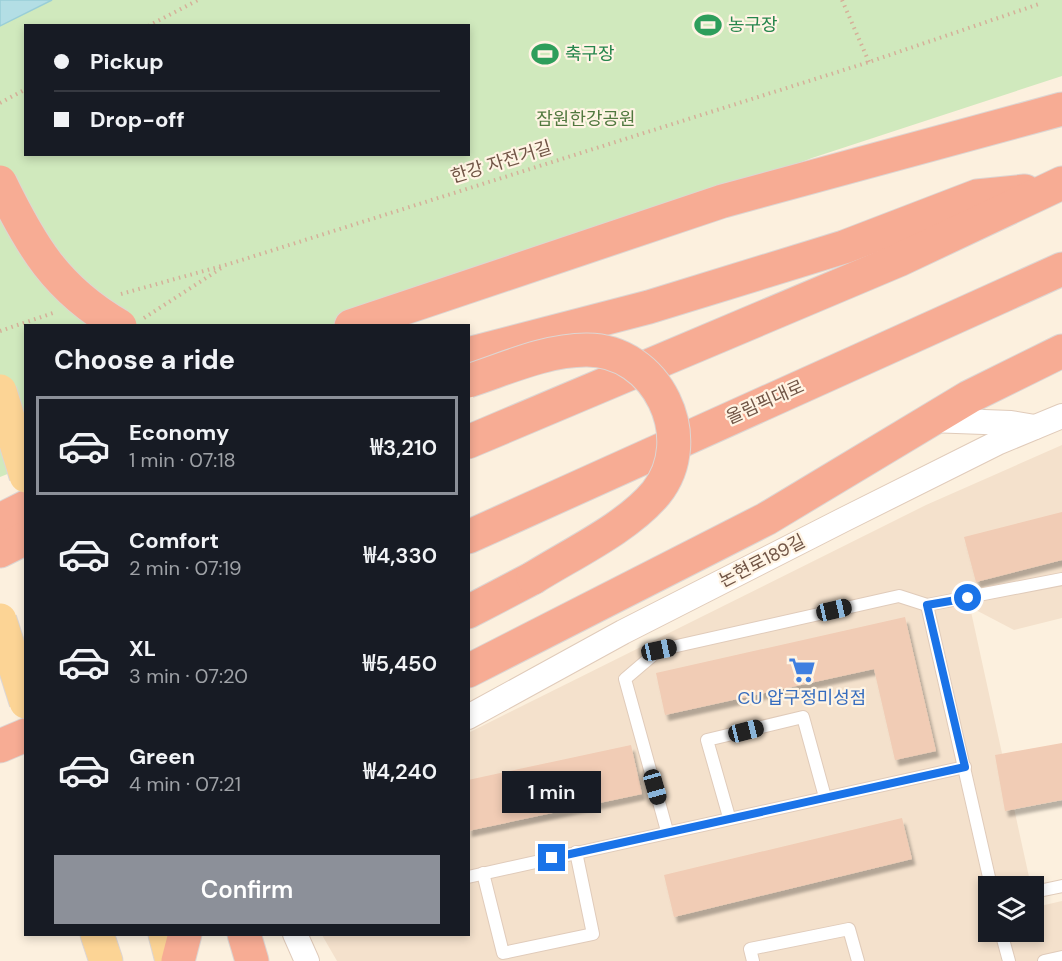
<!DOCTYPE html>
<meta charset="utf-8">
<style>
body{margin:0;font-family:"DM Sans","Noto Sans KR",sans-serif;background:#242831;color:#f1f3f6;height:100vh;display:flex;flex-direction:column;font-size:22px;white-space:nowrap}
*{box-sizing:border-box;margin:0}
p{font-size:20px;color:#9ea1a6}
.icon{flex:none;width:33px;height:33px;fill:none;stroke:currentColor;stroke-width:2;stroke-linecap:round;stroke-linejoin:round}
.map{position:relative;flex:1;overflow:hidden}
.side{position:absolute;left:24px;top:324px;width:446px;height:612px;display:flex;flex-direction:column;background:#171b24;border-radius:0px;box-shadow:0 3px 9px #0003}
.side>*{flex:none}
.hud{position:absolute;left:24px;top:24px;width:446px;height:132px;border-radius:0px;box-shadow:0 3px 9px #0003;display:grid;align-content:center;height:132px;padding:0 30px;background:#171b24}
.controls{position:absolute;left:978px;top:876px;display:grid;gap:12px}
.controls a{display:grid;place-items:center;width:66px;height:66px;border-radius:0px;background:#171b24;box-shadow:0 3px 9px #0003;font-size:30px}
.end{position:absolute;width:27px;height:27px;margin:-14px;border:8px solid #1a73e8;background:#fff;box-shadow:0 0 0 3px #fff}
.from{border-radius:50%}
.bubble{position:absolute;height:42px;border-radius:0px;background:#171b24;box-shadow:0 3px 9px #0003;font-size:20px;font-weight:600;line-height:42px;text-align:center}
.car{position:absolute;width:18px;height:36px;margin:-18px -9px;border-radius:8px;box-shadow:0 0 4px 2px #0007;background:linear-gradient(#222 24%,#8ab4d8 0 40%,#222 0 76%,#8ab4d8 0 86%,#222 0)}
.hud b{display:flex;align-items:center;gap:21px;height:57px;font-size:22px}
.hud b+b{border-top:2px solid #363941}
.hud i{width:15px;height:15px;background:#f1f3f6}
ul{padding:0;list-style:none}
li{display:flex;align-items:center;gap:18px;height:99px;margin:0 12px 9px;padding:0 18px;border:3px solid transparent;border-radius:0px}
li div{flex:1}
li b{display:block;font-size:22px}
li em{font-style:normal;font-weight:600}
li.on{border-color:#8c9099}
li>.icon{width:54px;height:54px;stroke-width:1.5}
h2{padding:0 30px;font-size:27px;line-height:72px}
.primary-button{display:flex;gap:12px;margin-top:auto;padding:12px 30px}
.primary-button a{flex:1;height:69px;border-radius:0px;background:#8c9099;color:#fff;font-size:24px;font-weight:600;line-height:69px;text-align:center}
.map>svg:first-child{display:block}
.residential{fill:#f4e1cc}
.green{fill:#d0e9bd;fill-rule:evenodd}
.water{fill:#b3dee5;stroke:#99ced7;stroke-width:1.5}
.building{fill:#f1ccb5;filter:url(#shadow)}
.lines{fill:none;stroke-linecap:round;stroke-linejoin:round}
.lane-casing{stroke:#e0cbba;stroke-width:14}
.street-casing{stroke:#e0cbba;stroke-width:26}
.primary-casing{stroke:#ddd6d3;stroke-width:35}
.highway-casing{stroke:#ddd6d3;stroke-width:35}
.path{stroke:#d5b099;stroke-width:4;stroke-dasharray:1.5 4.5;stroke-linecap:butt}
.lane{stroke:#fff;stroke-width:12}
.street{stroke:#fff;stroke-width:24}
.primary{stroke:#fcd495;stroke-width:33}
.highway{stroke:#f7ac94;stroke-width:33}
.primary-bridge-casing{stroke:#ddd6d3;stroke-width:35;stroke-linecap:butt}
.highway-bridge-casing{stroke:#ddd6d3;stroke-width:35;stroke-linecap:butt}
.primary-bridge{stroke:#fcd495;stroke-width:33}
.highway-bridge{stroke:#f7ac94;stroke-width:33}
.route{stroke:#1a73e8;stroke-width:8}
.labels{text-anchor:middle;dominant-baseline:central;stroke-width:4.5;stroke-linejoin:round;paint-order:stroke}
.leisure-label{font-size:18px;fill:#27864d;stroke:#fff4e4;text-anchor:start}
.park-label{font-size:18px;fill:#51783f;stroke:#fff4e4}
.street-label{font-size:18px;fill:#715546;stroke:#fff4e4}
.shop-label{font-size:18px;fill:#366cbe;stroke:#fff4e4}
</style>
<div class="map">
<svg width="1062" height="961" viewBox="0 0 1062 961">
<defs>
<filter id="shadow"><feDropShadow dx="3.5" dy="6" stdDeviation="1.5" flood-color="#0004"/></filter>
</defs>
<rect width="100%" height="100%" fill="#fcf0de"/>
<!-- residential -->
<path class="residential" d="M1062,445V618L1014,630L970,607L1031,886H988V932H1034V897L1036,907L1062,901V961H337L322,935L468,934V733L926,505Z"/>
<!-- green -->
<path class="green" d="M52,0H1062V76L812,158L378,325L26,326L25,467L0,477V26ZM26,26H468V154H26Z"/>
<!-- water -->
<path class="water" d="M0,0H52L0,26Z"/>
<!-- building -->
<g class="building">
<path d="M1062,512V560L976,582L964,537Z"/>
<path d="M905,617L936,751L895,760L874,669L665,715L656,673Z"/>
<path d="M1062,743V800L1005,811L995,755Z"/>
<path d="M631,745L642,794L468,831V780Z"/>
<path d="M902,818L912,859L674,917L664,875Z"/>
</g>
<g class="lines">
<defs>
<g id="lane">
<path d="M927,605L991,886"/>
<path d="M729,817L707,740L803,717L825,797"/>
<path d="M667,831L625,679L659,650L899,596L927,605L1062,579"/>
<path d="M483,873L503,953L593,934L576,852"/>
<path d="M468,877L965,767"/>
<path d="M1034,892L1062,886"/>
<path d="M1001,932L1009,961"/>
<path d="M753,961L750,949L849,929L858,961"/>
<path d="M1044,961L1062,957"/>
</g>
<g id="street">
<path d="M929,420L1011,423L1035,427"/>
<path d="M468,717L623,632L843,520L997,443L1062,416"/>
<path d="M295,934L307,961"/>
</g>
<g id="primary">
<path d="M97,934L106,961"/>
<path d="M165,934L172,961"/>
</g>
<g id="highway">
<path d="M351,326L723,201L1062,109"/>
<path d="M468,354L649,307L844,247L977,196L1025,191"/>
<path d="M468,442L899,260L1062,183"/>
<path d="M0,520L26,507"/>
<path d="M468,537L1062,269"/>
<path d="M0,551L26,538"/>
<path d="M468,612L533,578"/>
<path d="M468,671L766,519L969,397L1062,351"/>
<path d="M0,746L26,735"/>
<path d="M244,934L252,961"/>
<path d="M178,961L185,934"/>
</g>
</defs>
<!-- lane casing -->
<use href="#lane" class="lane-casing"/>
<!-- street casing -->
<use href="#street" class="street-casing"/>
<!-- primary casing -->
<use href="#primary" class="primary-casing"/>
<!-- highway casing -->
<use href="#highway" class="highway-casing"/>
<!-- path -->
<g class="path">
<path d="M842,0L869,62"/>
<path d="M148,26L198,0"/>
<path d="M0,103L26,89"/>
<path d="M121,294L229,264L869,62L1042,3"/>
<path d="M144,318L223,267"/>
<path d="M0,331L56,312"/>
</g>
<!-- lane -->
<use href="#lane" class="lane"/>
<!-- street -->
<use href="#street" class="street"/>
<!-- primary -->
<use href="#primary" class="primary"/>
<!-- highway -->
<use href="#highway" class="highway"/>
<defs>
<g id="primary-bridge">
<path d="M0,391L26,476"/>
<path d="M0,620L26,702"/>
</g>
<g id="highway-bridge">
<path d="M0,182C31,246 56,289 120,326"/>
<path d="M468,381C505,369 546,350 586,350C657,349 700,438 656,493C627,528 571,554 533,578"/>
</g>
</defs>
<!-- primary-bridge casing -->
<use href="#primary-bridge" class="primary-bridge-casing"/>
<!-- highway-bridge casing -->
<use href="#highway-bridge" class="highway-bridge-casing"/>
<!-- primary-bridge -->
<use href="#primary-bridge" class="primary-bridge"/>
<!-- highway-bridge -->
<use href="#highway-bridge" class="highway-bridge"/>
</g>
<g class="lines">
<!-- route -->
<path class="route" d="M552,858L965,767L927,605L968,598"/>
</g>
<!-- icons -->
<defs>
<symbol id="stadium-bare" viewBox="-9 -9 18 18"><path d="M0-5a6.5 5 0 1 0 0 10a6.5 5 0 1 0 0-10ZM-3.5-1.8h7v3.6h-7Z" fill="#2e9e5b" stroke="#fff4e4" stroke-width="2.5" paint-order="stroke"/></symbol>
<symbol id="supermarket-bare" viewBox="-9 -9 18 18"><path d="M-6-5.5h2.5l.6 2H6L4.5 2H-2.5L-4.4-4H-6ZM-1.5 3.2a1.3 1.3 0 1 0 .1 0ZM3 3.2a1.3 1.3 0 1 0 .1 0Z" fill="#3f7fe0" stroke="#fff4e4" stroke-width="2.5" paint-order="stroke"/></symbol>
</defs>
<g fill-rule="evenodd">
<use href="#stadium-bare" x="689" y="6" width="38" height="38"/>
<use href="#stadium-bare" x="526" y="35" width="38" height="38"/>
<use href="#supermarket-bare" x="783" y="651" width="38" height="38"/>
</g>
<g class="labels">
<!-- leisure labels -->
<g class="leisure-label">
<text x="728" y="25">농구장</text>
<text x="565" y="54">축구장</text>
</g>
<!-- park labels -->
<g class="park-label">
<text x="586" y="119">잠원한강공원</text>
</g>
<!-- street labels -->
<g class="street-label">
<text transform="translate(501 162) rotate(-17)">한강 자전거길</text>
<text transform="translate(765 402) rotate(-24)">올림픽대로</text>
<text transform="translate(762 561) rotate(-27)">논현로189길</text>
</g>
<!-- shop labels -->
<g class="shop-label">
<text x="802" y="698">CU 압구정미성점</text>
</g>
</g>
</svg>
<div class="controls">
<a><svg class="icon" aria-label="layers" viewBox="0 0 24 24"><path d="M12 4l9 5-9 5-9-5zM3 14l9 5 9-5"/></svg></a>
</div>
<i class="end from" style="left:968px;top:598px"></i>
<i class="end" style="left:552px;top:858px"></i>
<div class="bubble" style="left:502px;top:771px;width:99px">1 min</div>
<i class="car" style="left:834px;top:610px;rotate:77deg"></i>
<i class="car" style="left:659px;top:650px;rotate:78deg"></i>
<i class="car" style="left:746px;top:731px;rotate:76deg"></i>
<i class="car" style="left:655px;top:787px;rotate:164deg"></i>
<div class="hud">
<b><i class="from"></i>Pickup</b>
<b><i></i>Drop-off</b>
</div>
<section class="side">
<h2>Choose a ride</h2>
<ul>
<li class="on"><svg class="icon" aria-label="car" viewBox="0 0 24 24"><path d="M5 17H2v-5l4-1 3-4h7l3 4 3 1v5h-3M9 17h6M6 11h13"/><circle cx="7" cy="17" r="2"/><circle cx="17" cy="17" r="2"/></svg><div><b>Economy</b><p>1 min · 07:18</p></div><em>₩3,210</em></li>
<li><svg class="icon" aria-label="car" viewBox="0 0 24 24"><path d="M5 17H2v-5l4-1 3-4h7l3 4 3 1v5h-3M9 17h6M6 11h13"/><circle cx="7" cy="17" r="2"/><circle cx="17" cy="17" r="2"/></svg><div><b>Comfort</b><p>2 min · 07:19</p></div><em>₩4,330</em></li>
<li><svg class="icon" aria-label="car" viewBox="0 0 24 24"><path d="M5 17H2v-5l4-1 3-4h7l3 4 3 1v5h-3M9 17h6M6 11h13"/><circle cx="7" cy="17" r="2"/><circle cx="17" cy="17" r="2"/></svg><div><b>XL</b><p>3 min · 07:20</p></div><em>₩5,450</em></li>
<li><svg class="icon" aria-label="car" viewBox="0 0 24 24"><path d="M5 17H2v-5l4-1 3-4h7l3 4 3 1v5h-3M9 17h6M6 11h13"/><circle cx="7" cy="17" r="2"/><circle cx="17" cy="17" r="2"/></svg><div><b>Green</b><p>4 min · 07:21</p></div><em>₩4,240</em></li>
</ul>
<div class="primary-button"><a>Confirm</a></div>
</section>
</div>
